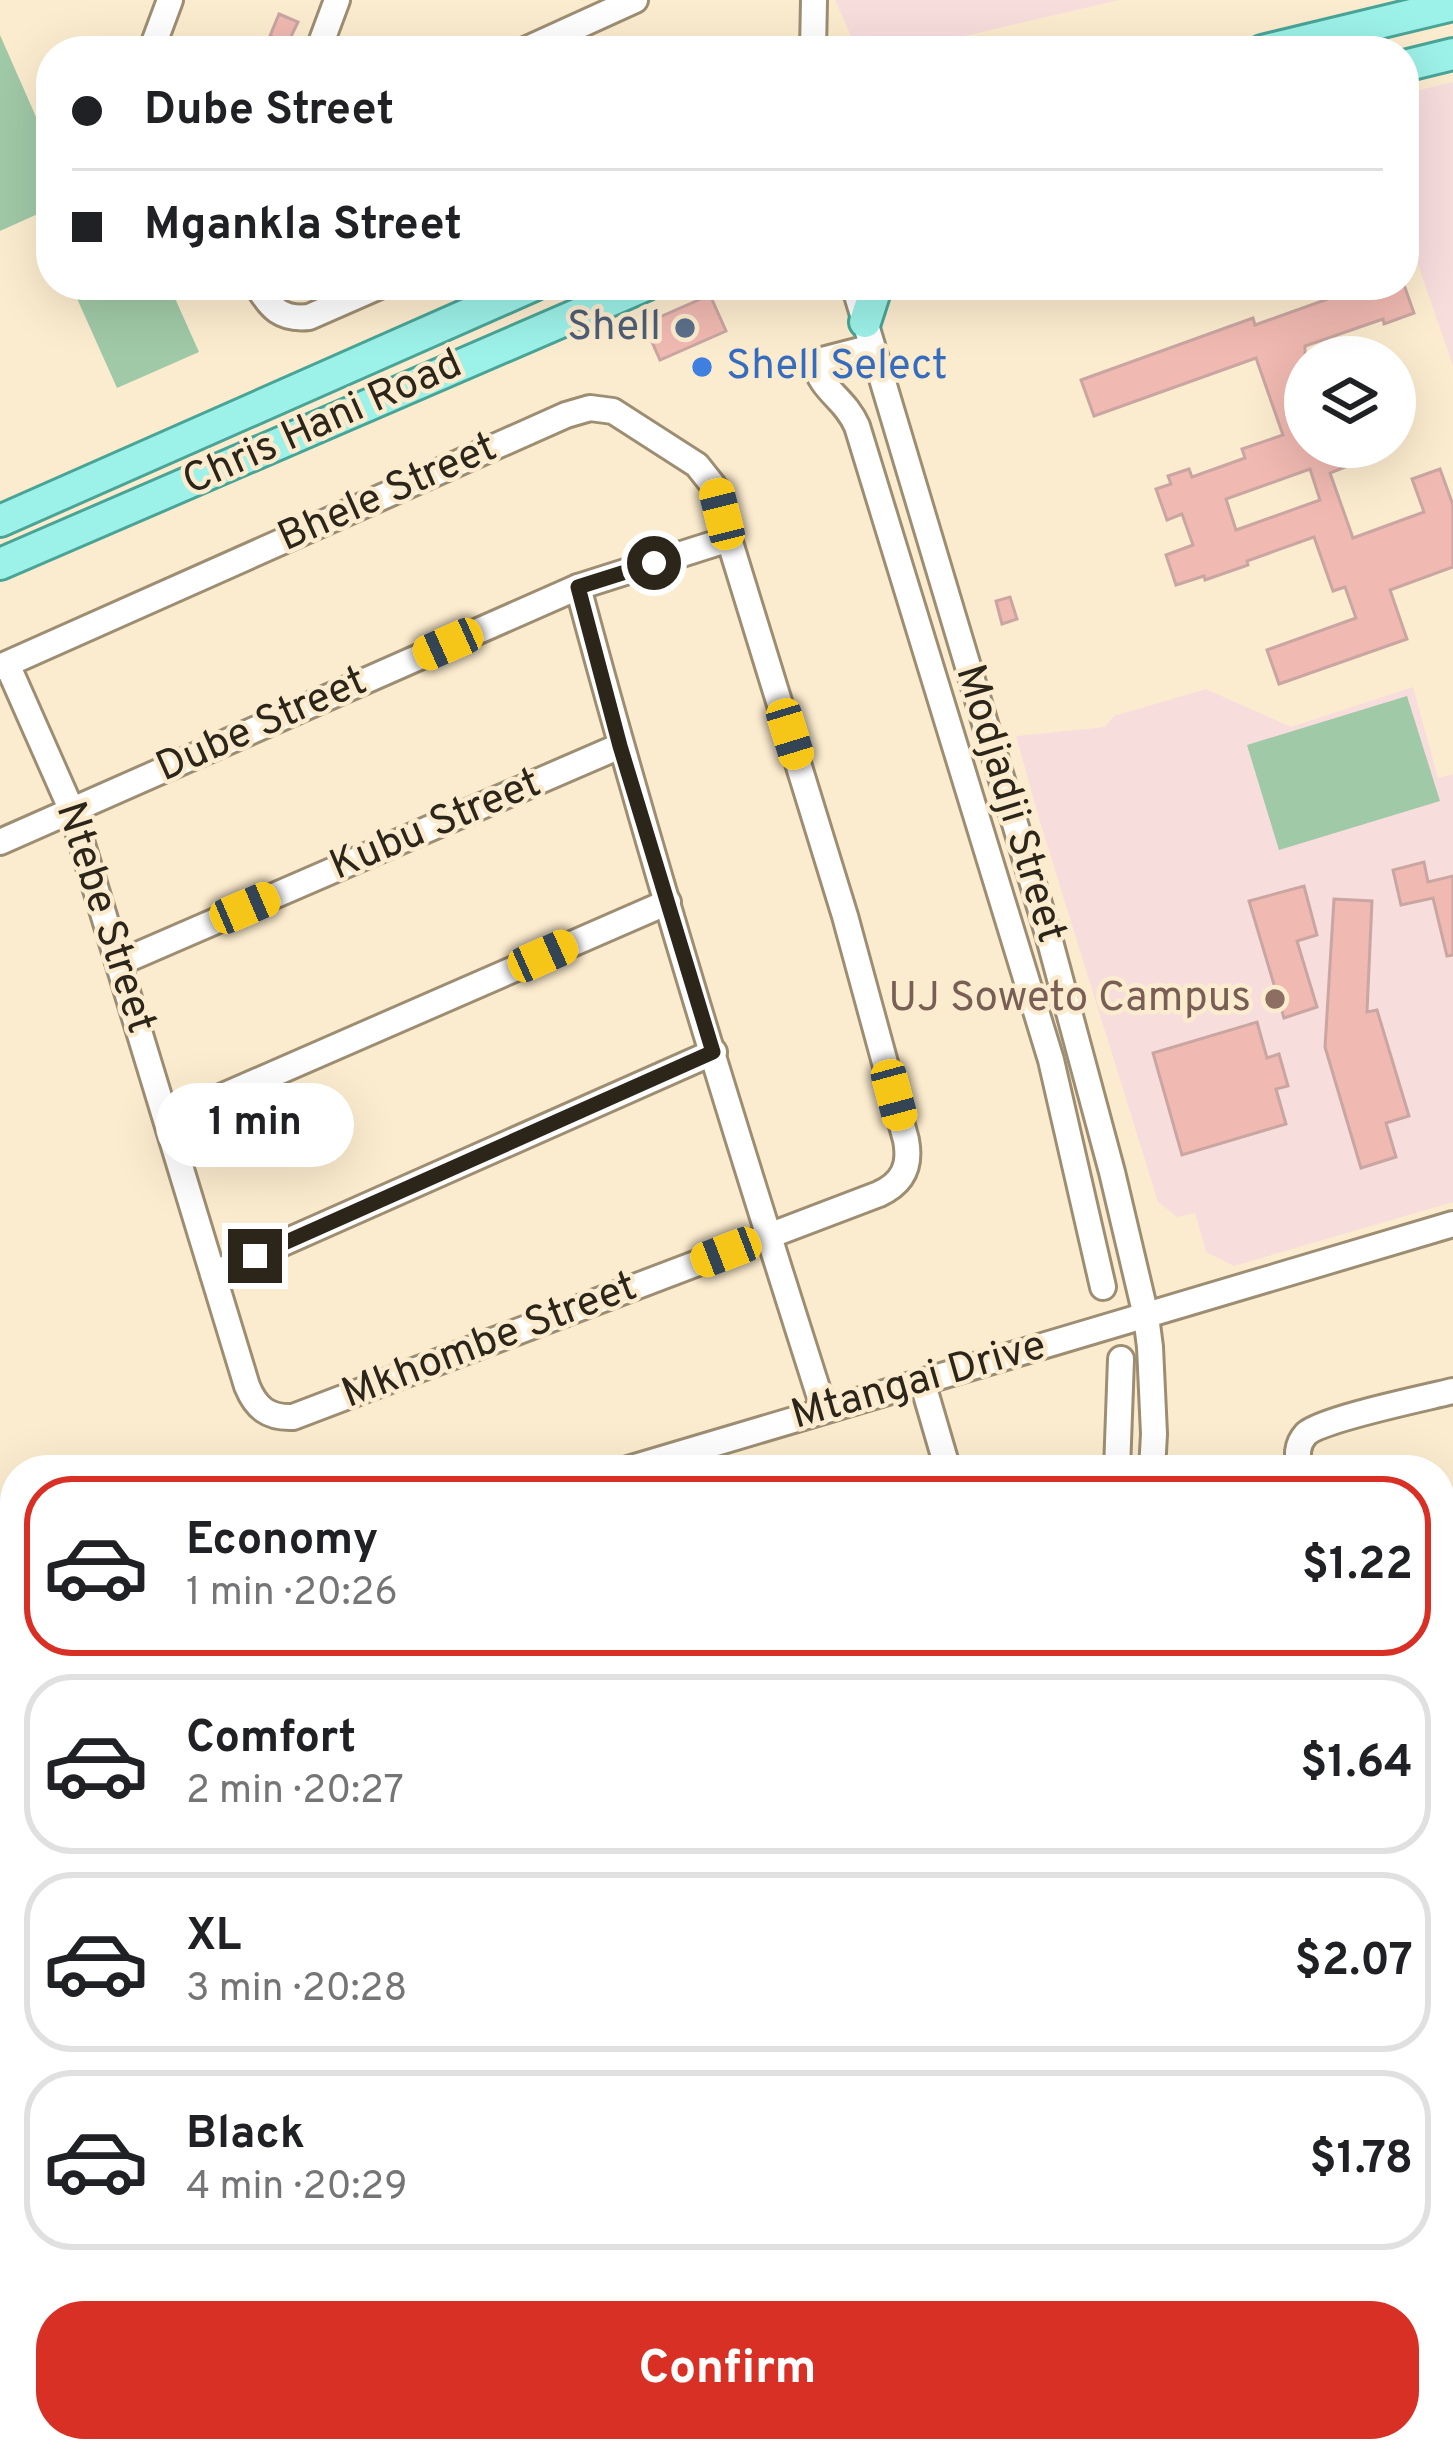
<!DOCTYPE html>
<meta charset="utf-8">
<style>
body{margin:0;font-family:Overpass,sans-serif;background:#f6f6f6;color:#202124;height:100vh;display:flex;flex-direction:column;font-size:45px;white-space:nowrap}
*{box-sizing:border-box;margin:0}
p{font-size:39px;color:#757577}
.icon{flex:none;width:66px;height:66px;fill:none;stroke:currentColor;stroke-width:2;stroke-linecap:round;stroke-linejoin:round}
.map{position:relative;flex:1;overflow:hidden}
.panel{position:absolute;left:0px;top:1455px;width:1455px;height:1008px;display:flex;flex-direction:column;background:#fff;border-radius:48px 48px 0 0;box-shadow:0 12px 48px #0002}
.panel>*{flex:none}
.top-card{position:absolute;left:36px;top:36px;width:1383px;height:264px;border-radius:48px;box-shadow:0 12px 48px #0002;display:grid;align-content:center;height:264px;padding:0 36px;background:#fff}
.fabs{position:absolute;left:1284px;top:336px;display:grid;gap:24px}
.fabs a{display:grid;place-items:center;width:132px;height:132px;border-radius:50%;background:#fff;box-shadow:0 12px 48px #0002;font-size:60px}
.end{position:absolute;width:54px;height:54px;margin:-27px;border:15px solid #2b251a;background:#fff;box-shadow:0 0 0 6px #fff}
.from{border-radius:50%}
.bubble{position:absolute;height:84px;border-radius:42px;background:#fff;box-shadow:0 12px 48px #0002;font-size:39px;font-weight:700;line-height:84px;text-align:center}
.car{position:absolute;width:36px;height:72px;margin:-36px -18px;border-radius:15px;box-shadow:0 0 9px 3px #0007;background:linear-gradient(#f5c518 24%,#345 0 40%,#f5c518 0 76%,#345 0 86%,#f5c518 0)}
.top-card b{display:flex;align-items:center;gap:42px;height:114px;font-size:45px}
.top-card b+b{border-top:3px solid #e0e0e0}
.top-card i{width:30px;height:30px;background:#202124}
ul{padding:21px 0 0;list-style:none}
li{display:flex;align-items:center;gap:36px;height:180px;margin:0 24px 18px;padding:0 12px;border:6px solid #e0e0e0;border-radius:48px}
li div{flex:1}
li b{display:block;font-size:45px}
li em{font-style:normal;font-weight:700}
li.selected{border-color:#d93025}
li>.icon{width:108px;height:108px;stroke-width:1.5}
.button{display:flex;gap:24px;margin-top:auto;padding:24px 36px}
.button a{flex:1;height:138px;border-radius:48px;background:#d93025;color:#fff;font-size:48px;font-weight:700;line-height:138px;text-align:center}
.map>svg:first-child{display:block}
.education{fill:#f8dddd}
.green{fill:#a0c9a7}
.building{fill:#f0b9b1;stroke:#c9a6a1;stroke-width:3;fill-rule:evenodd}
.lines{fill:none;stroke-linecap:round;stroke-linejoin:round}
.minor-casing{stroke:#9d8e73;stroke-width:30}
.major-casing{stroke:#4aa496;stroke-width:36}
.minor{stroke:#fff;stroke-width:24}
.major{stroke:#9cf1e8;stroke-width:30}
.route{stroke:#2b251a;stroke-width:15}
.service-dot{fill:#5c6f8a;stroke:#fceccf;stroke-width:4.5}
.shop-dot{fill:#3f7fe0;stroke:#fceccf;stroke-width:4.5}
.education-dot{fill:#8d6e63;stroke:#fceccf;stroke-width:4.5}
.labels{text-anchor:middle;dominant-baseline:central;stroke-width:9;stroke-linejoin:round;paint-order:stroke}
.service-label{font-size:42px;fill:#4e5e75;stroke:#fceccf;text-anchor:end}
.shop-label{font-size:42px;fill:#366cbe;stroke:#fceccf;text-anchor:start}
.street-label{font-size:42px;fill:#2b251a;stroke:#fceccf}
.education-label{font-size:42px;fill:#785e54;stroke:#fceccf;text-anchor:end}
</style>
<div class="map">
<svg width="1453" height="2463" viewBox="0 0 1453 2463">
<rect width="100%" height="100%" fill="#fceccf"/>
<!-- education -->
<g class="education">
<path d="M835,0H1119L900,51H869L851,36Z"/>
<path d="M1453,82V366L1404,224V94Z"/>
<path d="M1413,687L1438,778L1453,774V1202L1234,1266L1206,1252L1195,1213L1177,1217L1158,1202L1040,822L1016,736L1105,727L1114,716L1206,689L1291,727Z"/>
</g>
<!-- green -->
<g class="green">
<path d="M0,35L51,151V208L0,231Z"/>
<path d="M71,285H169L199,352L117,388Z"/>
<path d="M1407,696L1440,801L1279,850L1247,745Z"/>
<path d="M15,2369V2448H122L124,2463H0V2373Z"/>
</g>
<!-- building -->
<g class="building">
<path d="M279,14L298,22L288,43L270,36Z"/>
<path d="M1367,285H1404L1414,313L1384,324L1383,319L1305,346V447H1395L1330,473L1353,538L1424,512L1412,479L1440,469L1453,505V567L1390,590L1407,639L1279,684L1267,650L1356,618L1345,587L1333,591L1314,537L1247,561L1248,565L1205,580L1204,576L1176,585L1166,555L1193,545L1182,514L1167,520L1156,489L1171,484L1168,476L1189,469L1192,477L1245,458L1242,449L1283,435L1256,358L1094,416L1081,380L1253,318L1255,325ZM1310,469L1320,500L1236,530L1226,499Z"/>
<path d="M710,295L726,331L660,360L644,324Z"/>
<path d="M1010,597L1017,619L1002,624L996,601Z"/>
<path d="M1424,862L1428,882L1453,876V955L1447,956L1433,898L1401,905L1393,870Z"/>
<path d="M1304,886L1317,935L1297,941L1317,1007L1284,1018L1249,901Z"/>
<path d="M1334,899L1372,901L1367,1012L1377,1010L1409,1116L1386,1123L1396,1157L1361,1168L1325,1047Z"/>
<path d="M1257,1022L1267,1058L1279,1054L1288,1086L1276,1089L1286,1124L1182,1155L1153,1053Z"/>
</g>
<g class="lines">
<defs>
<g id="minor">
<path d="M151,51L170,0"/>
<path d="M318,51L337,0"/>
<path d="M523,51L635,0"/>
<path d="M813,51L814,0"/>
<path d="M257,285C270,308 281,320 309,317L382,285"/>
<path d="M854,285L1048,934L1112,1172L1146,1316L1150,1347L1154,1434L1152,1470"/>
<path d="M872,347L814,362C823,393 844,397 857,426L1051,1060L1103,1287"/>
<path d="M578,587C652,864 737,1138 824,1410"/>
<path d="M0,667L566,415L590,408L613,411L697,465L716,489L729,539L845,916L906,1140C911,1166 903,1183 879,1194L293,1417C268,1418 256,1408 247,1386L72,811L7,664"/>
<path d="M0,842L578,587L729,539"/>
<path d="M119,963L620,746"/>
<path d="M168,1120L668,902"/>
<path d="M213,1274L714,1052"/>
<path d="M922,1381L948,1470"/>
<path d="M625,1470L1453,1224"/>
<path d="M1117,1470L1121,1359"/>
<path d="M1300,1470C1297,1456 1296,1445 1306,1434C1322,1419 1425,1398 1453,1391"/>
<path d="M1440,1538L1453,1534"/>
<path d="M0,1657L15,1654"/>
<path d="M1440,1889L1453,1887"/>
<path d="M1440,2336L1453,2385"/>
<path d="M0,2363L15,2358"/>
<path d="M134,2448L137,2463"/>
<path d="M988,2448L1011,2463"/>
<path d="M1302,2448L1306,2463"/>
<path d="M305,2463L352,2448"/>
<path d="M564,2463L578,2448"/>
<path d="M773,2463L785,2448"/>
<path d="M813,2463L823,2448"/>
<path d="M909,2463L917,2448"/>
<path d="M1110,2463L1118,2448"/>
</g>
<g id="major">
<path d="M1262,51L1453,5"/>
<path d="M1404,66L1453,54"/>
<path d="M865,322L877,285"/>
<path d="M0,521L534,285"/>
<path d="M0,564L646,285"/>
</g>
</defs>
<!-- minor casing -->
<use href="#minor" class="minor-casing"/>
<!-- major casing -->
<use href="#major" class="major-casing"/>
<!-- minor -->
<use href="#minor" class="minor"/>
<!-- major -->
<use href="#major" class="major"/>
</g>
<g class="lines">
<!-- route -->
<path class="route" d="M255,1256L713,1052L620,746L578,587L654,563"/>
</g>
<!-- markers -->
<circle class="service-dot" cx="685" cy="328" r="12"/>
<circle class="shop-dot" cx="702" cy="367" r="12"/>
<circle class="education-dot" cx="1275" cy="999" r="12"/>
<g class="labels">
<!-- service labels -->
<g class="service-label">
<text x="661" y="328">Shell</text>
</g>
<!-- shop labels -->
<g class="shop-label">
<text x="726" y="367">Shell Select</text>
</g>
<!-- street labels -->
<g class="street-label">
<text transform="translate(323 424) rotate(-24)">Chris Hani Road</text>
<text transform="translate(388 494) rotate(-24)">Bhele Street</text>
<text transform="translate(262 726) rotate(-24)">Dube Street</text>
<text transform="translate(1009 804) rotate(73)">Modjadji Street</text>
<text transform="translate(436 826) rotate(-23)">Kubu Street</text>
<text transform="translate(104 918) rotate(72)">Ntebe Street</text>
<text transform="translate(490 1342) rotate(-21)">Mkhombe Street</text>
<text transform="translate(919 1382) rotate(-16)">Mtangai Drive</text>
</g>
<!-- education labels -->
<g class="education-label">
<text x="1251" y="999">UJ Soweto Campus</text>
</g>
</g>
</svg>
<div class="fabs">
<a><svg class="icon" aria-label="layers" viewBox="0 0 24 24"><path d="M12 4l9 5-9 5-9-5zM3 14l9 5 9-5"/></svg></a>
</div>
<i class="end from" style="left:654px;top:563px"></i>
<i class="end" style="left:255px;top:1256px"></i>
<div class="bubble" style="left:156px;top:1083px;width:198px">1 min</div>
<i class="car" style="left:722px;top:514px;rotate:346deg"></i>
<i class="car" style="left:448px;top:644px;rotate:246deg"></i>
<i class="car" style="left:790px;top:734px;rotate:163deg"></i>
<i class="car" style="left:245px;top:908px;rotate:67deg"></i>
<i class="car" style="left:543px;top:956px;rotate:66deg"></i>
<i class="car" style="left:894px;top:1095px;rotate:165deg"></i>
<i class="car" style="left:726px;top:1252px;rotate:249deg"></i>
<div class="top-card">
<b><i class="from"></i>Dube Street</b>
<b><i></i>Mgankla Street</b>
</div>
<section class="panel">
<ul>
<li class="selected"><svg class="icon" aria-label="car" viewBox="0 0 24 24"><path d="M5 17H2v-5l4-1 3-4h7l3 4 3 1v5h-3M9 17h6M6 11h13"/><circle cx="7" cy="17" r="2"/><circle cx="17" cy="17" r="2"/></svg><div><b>Economy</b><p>1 min · 20:26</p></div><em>$1.22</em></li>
<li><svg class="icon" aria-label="car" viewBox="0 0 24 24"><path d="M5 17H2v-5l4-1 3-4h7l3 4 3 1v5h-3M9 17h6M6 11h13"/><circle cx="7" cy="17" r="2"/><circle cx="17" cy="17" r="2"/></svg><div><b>Comfort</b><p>2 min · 20:27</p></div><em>$1.64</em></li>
<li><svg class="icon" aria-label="car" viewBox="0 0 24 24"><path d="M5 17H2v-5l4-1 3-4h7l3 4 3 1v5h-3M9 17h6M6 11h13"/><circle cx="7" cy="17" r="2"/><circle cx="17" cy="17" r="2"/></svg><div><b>XL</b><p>3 min · 20:28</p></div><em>$2.07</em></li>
<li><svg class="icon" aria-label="car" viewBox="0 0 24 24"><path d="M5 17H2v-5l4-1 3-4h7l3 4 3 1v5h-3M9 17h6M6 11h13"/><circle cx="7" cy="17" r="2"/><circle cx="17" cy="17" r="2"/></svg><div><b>Black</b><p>4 min · 20:29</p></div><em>$1.78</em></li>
</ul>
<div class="button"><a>Confirm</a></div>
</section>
</div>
